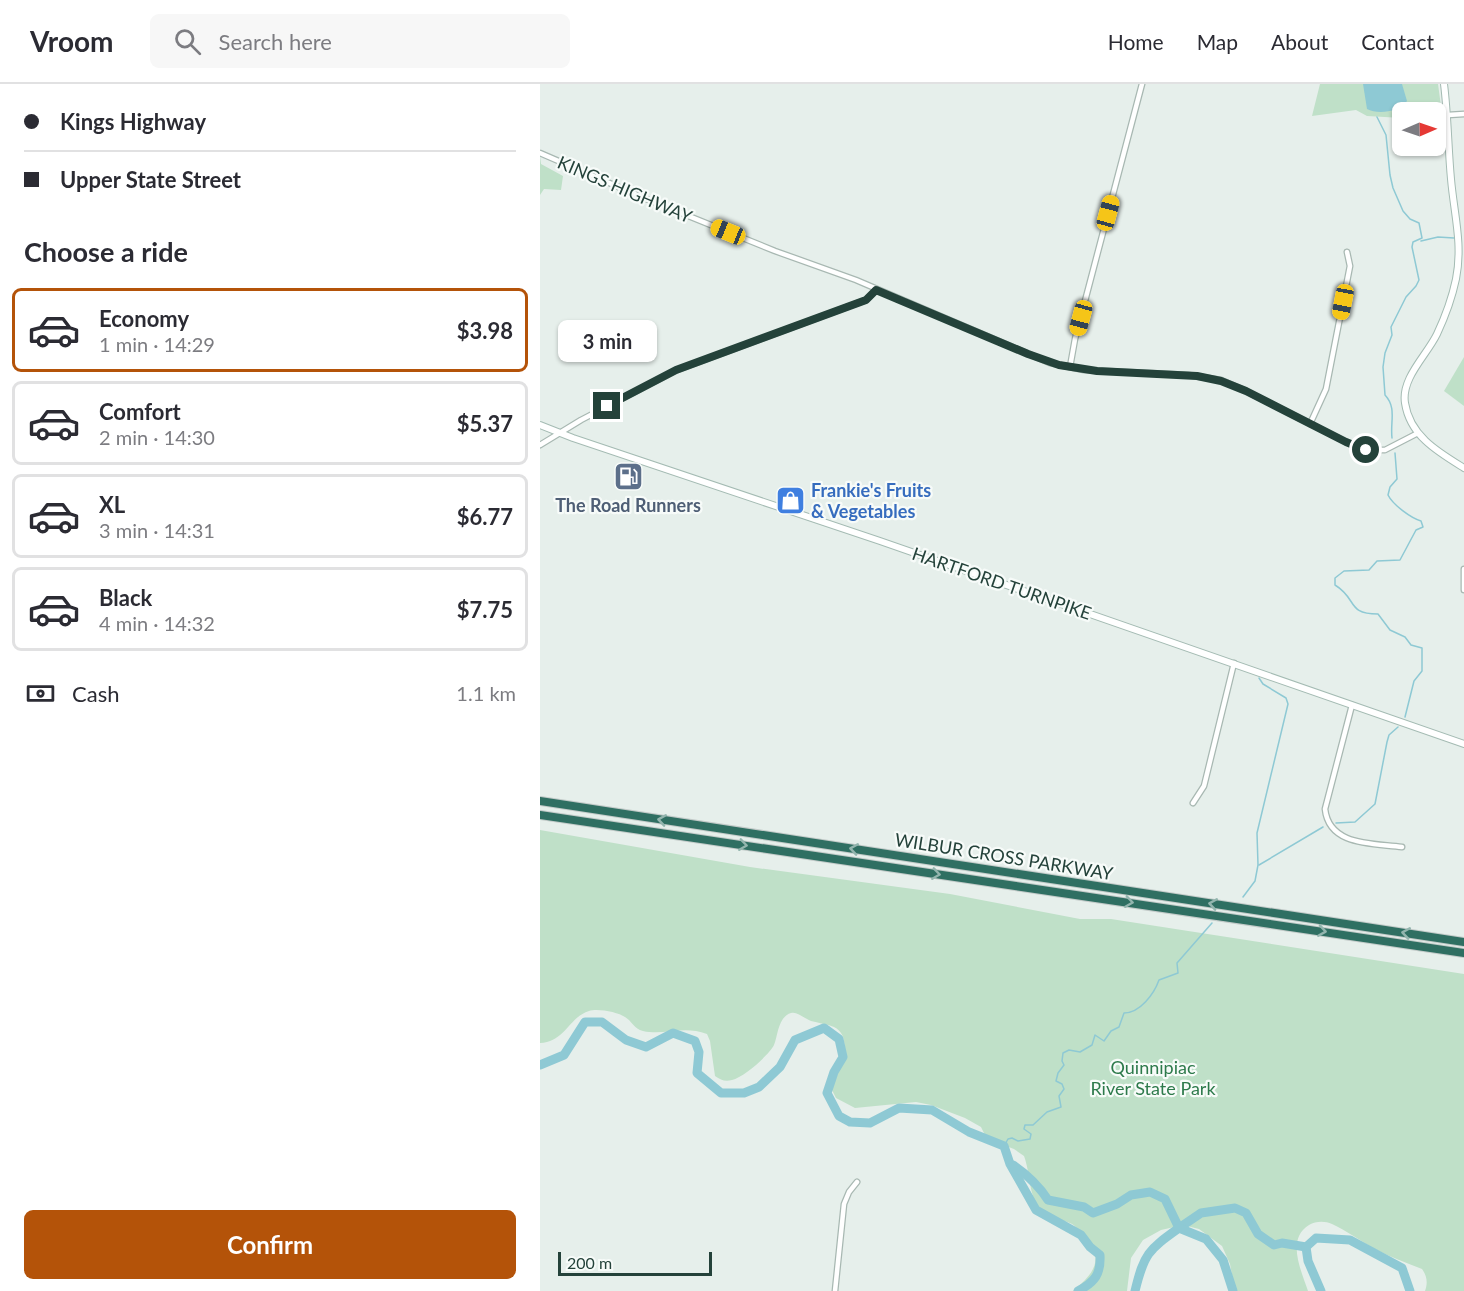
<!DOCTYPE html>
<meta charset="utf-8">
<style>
body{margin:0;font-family:Lato,sans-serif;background:#f7f7f7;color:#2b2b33;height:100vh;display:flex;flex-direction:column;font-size:22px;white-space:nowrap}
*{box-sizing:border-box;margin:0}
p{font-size:20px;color:#7c7c81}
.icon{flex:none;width:33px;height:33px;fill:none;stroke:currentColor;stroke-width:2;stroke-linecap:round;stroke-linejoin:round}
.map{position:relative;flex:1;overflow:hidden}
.details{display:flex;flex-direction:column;background:#fff;width:540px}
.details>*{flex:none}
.hud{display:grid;align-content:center;height:132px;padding:0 24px;background:#fff}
.needle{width:39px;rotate:88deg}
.tools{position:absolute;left:852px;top:18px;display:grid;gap:12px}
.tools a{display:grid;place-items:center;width:54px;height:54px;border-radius:9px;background:#fff;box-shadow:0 2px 4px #0004;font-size:30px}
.scale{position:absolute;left:18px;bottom:15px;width:154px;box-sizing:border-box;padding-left:6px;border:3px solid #24423a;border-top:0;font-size:16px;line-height:21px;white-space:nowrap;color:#24423a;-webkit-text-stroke:4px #f7fbf9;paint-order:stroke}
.end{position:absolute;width:27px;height:27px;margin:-14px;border:8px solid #24423a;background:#fff;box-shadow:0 0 0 3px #fff}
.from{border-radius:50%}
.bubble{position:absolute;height:42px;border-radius:9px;background:#fff;box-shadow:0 2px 4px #0004;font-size:20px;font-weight:700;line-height:42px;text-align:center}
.car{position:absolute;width:18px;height:36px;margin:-18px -9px;border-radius:8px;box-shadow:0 0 4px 2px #0007;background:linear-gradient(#f5c518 24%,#345 0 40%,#f5c518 0 76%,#345 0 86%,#f5c518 0)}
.hud b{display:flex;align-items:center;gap:21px;height:57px;font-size:22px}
.hud b+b{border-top:2px solid #e1e1e2}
.hud i{width:15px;height:15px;background:#2b2b33}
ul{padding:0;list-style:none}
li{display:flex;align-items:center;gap:18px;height:84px;margin:0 12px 9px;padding:0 12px;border:3px solid #e1e1e2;border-radius:9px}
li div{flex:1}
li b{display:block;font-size:22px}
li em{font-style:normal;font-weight:700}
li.on{border-color:#b45309}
li>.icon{width:54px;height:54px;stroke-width:1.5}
h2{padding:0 24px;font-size:27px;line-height:72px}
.pay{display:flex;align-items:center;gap:15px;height:66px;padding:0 24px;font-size:22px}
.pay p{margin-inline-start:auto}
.button{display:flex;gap:12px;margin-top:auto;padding:12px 24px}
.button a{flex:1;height:69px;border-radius:9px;background:#b45309;color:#fff;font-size:24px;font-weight:700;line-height:69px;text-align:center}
header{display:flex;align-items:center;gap:36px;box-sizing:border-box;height:84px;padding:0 30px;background:#fff;border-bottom:2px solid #e1e1e2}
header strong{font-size:28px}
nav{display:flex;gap:33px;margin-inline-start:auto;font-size:21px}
.search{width:420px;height:54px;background:#f7f7f7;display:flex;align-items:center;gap:15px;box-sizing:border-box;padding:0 21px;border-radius:9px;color:#7c7c81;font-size:22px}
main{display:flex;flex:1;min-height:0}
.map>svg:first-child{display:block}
.green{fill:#bfe0c8}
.water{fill:#8ec9d4}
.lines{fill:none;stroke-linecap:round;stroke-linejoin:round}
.stream{stroke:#8ec9d4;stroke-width:1.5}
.river{stroke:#8ec9d4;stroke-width:9}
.minor-casing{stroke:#a8b8b2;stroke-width:7}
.secondary-casing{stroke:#a4bbb3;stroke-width:8}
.motorway-casing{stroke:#c2cac8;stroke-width:10}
.minor{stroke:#fff;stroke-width:4.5}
.secondary{stroke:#fff;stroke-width:6}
.motorway{stroke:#2f6f62;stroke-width:8}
.oneway{stroke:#93b5ae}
.route{stroke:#24423a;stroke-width:8}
.labels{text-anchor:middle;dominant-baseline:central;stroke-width:4.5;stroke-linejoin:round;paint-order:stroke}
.street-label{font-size:18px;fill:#24423a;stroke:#f7fbf9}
.shop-label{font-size:18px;font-weight:bold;fill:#366cbe;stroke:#f7fbf9;text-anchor:start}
.service-label{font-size:18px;font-weight:bold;fill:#4e5e75;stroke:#f7fbf9}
.park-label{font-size:18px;fill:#2d7a4b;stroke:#f7fbf9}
</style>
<header>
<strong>Vroom</strong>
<div class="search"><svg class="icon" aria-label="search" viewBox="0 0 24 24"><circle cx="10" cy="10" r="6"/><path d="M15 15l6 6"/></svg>Search here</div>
<nav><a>Home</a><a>Map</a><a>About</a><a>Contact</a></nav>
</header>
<main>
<section class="details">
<div class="hud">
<b><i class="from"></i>Kings Highway</b>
<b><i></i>Upper State Street</b>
</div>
<h2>Choose a ride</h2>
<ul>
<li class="on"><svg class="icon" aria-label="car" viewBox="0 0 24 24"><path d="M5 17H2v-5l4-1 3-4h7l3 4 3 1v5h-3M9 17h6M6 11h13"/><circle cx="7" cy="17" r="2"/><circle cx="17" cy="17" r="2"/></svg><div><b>Economy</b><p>1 min · 14:29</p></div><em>$3.98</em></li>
<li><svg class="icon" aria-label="car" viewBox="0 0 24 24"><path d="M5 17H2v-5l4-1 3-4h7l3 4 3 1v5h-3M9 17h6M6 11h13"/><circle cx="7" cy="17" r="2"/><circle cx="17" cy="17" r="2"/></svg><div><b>Comfort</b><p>2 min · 14:30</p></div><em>$5.37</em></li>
<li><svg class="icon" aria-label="car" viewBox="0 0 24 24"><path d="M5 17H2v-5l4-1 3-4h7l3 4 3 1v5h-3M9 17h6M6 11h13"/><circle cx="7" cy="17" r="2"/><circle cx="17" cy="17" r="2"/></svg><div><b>XL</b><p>3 min · 14:31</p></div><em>$6.77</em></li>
<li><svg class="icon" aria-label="car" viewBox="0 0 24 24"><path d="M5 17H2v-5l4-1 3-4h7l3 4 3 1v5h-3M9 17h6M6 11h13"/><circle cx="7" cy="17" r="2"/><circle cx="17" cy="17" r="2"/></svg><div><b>Black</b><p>4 min · 14:32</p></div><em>$7.75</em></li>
</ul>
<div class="pay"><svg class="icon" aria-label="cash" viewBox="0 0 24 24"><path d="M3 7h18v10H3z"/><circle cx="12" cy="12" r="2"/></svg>Cash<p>1.1 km</p></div>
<div class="button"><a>Confirm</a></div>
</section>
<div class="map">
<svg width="924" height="1207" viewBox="0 0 924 1207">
<rect width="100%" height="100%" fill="#e6efeb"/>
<!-- green -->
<g class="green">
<path d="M780,0H898L903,37H896V28H862V34L827,32L816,26L772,32Z"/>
<path d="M0,72L1,80L23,92L21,106L4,105L0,111Z"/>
<path d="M924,273V322L904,307Z"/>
<path d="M0,746L210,783L410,810L540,835H571L924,890V1207H885C888,1199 887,1192 882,1185C867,1179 850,1173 835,1165C821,1157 807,1147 792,1140C785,1137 776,1137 769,1141C746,1155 761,1186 768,1207H695L690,1180L682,1162L659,1145L643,1141L621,1146L603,1156L591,1174L587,1207H533C555,1189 566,1173 542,1150C538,1147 536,1142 532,1140C524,1135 509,1136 502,1129C488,1112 491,1091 484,1072L474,1065L447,1055L441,1043L425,1034L391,1021L376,1018L315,1024L296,1014L292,1006C297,989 316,954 294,943C287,940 278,939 271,937C265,935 257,927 251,929C238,933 238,951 234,961C229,971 204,993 192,996C185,998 181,996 175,992L170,957L167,950C143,941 124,952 103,947C94,945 92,937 85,933C78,928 57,924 49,927C29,933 25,958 0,959Z"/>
</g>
<!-- water -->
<path class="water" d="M823,0H862L867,17C859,28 838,31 827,25Z"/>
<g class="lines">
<!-- stream -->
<g class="stream">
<path d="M837,33L846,51L850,91L853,104L863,127L870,135L879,139L882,154L873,158L872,163L879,196L876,202L866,213L851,243L852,251L845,269L843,283L845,311C857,324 850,337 852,354"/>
<path d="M881,157L898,153L914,154"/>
<path d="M855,369L857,395L850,403L848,411C853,421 871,434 881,437L883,443L876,446L860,476L837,477L829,486L804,487L795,494V501C818,515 806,530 838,530L850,546L865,553L871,561L882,564V587L874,597L865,633"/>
<path d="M796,739L815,738L835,720L847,658L849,651L858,643"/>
<path d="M719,781L783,743"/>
<path d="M703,813L715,797L718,781L717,749L748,620L746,614L723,600L719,594"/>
<path d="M464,1062L468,1055L472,1054L478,1057L490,1055L491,1050L484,1045L485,1041H493L507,1028L521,1023L519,1012L524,1005L522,1000L516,997L518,989L524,981L522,977L523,969L529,966L540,968L552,961L555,951L564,957L571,947L579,943L584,929C600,929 614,910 619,896L638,889L637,879L672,839"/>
</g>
<!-- river -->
<g class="river">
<path d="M0,981L24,971L45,938H62L86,956L106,963L133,949L155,957L159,968L157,989L181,1009H204L219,1003L240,983L255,956L284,944L299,955L303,973L294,988L287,1009L299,1032L310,1038L330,1039L359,1024L392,1026L429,1048L464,1062L470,1080L496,1126L541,1151L550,1163L560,1171C561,1190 555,1198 538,1207"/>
<path d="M473,1081C486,1090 499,1102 508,1116L544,1123L553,1129L577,1120L591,1111L610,1108L625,1115L639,1144L661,1129L695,1124L706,1129L718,1150L734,1161L742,1159L766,1163"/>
<path d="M595,1207C604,1170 608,1166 639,1144L666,1155L683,1176L693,1207"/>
<path d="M781,1207L768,1177L766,1163L776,1154L810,1156L862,1184L870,1207"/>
</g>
<defs>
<g id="minor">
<path d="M908,31L924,30"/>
<path d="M0,69L104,114L235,167L316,196L510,279L544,286L648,291L681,296L706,307L806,358L826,366H845L878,349"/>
<path d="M530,283L535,255L602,0"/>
<path d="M770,340L786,305L810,182L807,168"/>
<path d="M0,361L41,336L137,286L326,216L336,206"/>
<path d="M924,485V506"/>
<path d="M812,621L785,725C789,762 832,759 862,763"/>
<path d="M653,719L664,702L694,579"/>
<path d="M295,1207L304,1120L309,1108L317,1098"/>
</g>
<g id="secondary">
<path d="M904,0C908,32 908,63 911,95C914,130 923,160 916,195C912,214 905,233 897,250C887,271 861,294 865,319C870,352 898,368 924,384"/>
<path d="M0,341L33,354L340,457L924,660"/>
</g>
<g id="motorway">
<path d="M0,717L924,858"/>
<path d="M0,731L924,869"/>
</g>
</defs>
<!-- minor casing -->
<use href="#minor" class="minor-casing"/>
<!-- secondary casing -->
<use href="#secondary" class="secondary-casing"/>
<!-- motorway casing -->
<use href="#motorway" class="motorway-casing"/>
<!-- minor -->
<use href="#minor" class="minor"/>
<!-- secondary -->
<use href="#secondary" class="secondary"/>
<!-- motorway -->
<use href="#motorway" class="motorway"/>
</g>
<!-- one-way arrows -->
<defs><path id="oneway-chevron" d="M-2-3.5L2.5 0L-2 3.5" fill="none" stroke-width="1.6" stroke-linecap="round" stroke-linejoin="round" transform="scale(1.5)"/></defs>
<g class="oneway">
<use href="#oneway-chevron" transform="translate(122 736) rotate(-171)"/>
<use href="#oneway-chevron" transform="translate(203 761) rotate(8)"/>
<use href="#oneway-chevron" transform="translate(314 765) rotate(-171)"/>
<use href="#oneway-chevron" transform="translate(396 790) rotate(8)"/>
<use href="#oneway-chevron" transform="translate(589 818) rotate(8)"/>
<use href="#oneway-chevron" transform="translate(673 820) rotate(-171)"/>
<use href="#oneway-chevron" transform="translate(782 847) rotate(9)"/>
<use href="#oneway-chevron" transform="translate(866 849) rotate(-171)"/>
</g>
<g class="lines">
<!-- route -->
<path class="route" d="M67,322L136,286L326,216L336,206L488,270L519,281L557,287L657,292L681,297L706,307L806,358L826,366"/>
</g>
<!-- icons -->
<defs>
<symbol id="fuel-square" viewBox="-11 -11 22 22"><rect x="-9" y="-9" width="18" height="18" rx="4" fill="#5c6f8a" stroke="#f7fbf9"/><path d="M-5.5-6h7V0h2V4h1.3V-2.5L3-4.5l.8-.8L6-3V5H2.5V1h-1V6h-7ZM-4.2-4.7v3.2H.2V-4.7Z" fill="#fff"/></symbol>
<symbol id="shop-square" viewBox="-11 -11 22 22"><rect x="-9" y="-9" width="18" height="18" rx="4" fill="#3f7fe0" stroke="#f7fbf9"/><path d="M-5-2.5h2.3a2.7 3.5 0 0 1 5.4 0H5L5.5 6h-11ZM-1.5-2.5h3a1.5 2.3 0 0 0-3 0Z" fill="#fff"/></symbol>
</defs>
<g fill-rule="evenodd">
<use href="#fuel-square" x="72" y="376" width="33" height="33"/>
<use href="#shop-square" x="234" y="400" width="33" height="33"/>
</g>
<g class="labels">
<!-- street labels -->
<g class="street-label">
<text transform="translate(85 105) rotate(23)">KINGS HIGHWAY</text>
<text transform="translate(462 499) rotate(19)">HARTFORD TURNPIKE</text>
<text transform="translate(464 772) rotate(9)">WILBUR CROSS PARKWAY</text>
</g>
<!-- shop labels -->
<g class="shop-label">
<text x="271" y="406">Frankie's Fruits<tspan x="271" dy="21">&amp; Vegetables</tspan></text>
</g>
<!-- service labels -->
<g class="service-label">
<text x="88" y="421">The Road Runners</text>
</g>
<!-- park labels -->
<g class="park-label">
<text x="613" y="983">Quinnipiac<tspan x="613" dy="21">River State Park</tspan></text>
</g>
</g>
</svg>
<div class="tools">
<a><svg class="needle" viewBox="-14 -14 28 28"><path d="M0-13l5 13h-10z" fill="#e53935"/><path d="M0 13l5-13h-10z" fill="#7c7c81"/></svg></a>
</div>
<div class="scale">200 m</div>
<i class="end from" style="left:826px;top:366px"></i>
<i class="end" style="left:67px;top:322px"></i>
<div class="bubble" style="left:18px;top:236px;width:99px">3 min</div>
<i class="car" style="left:568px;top:129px;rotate:15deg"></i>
<i class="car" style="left:188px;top:148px;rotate:292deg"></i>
<i class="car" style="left:803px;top:218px;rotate:191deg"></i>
<i class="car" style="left:541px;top:234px;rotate:195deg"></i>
</div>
</main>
